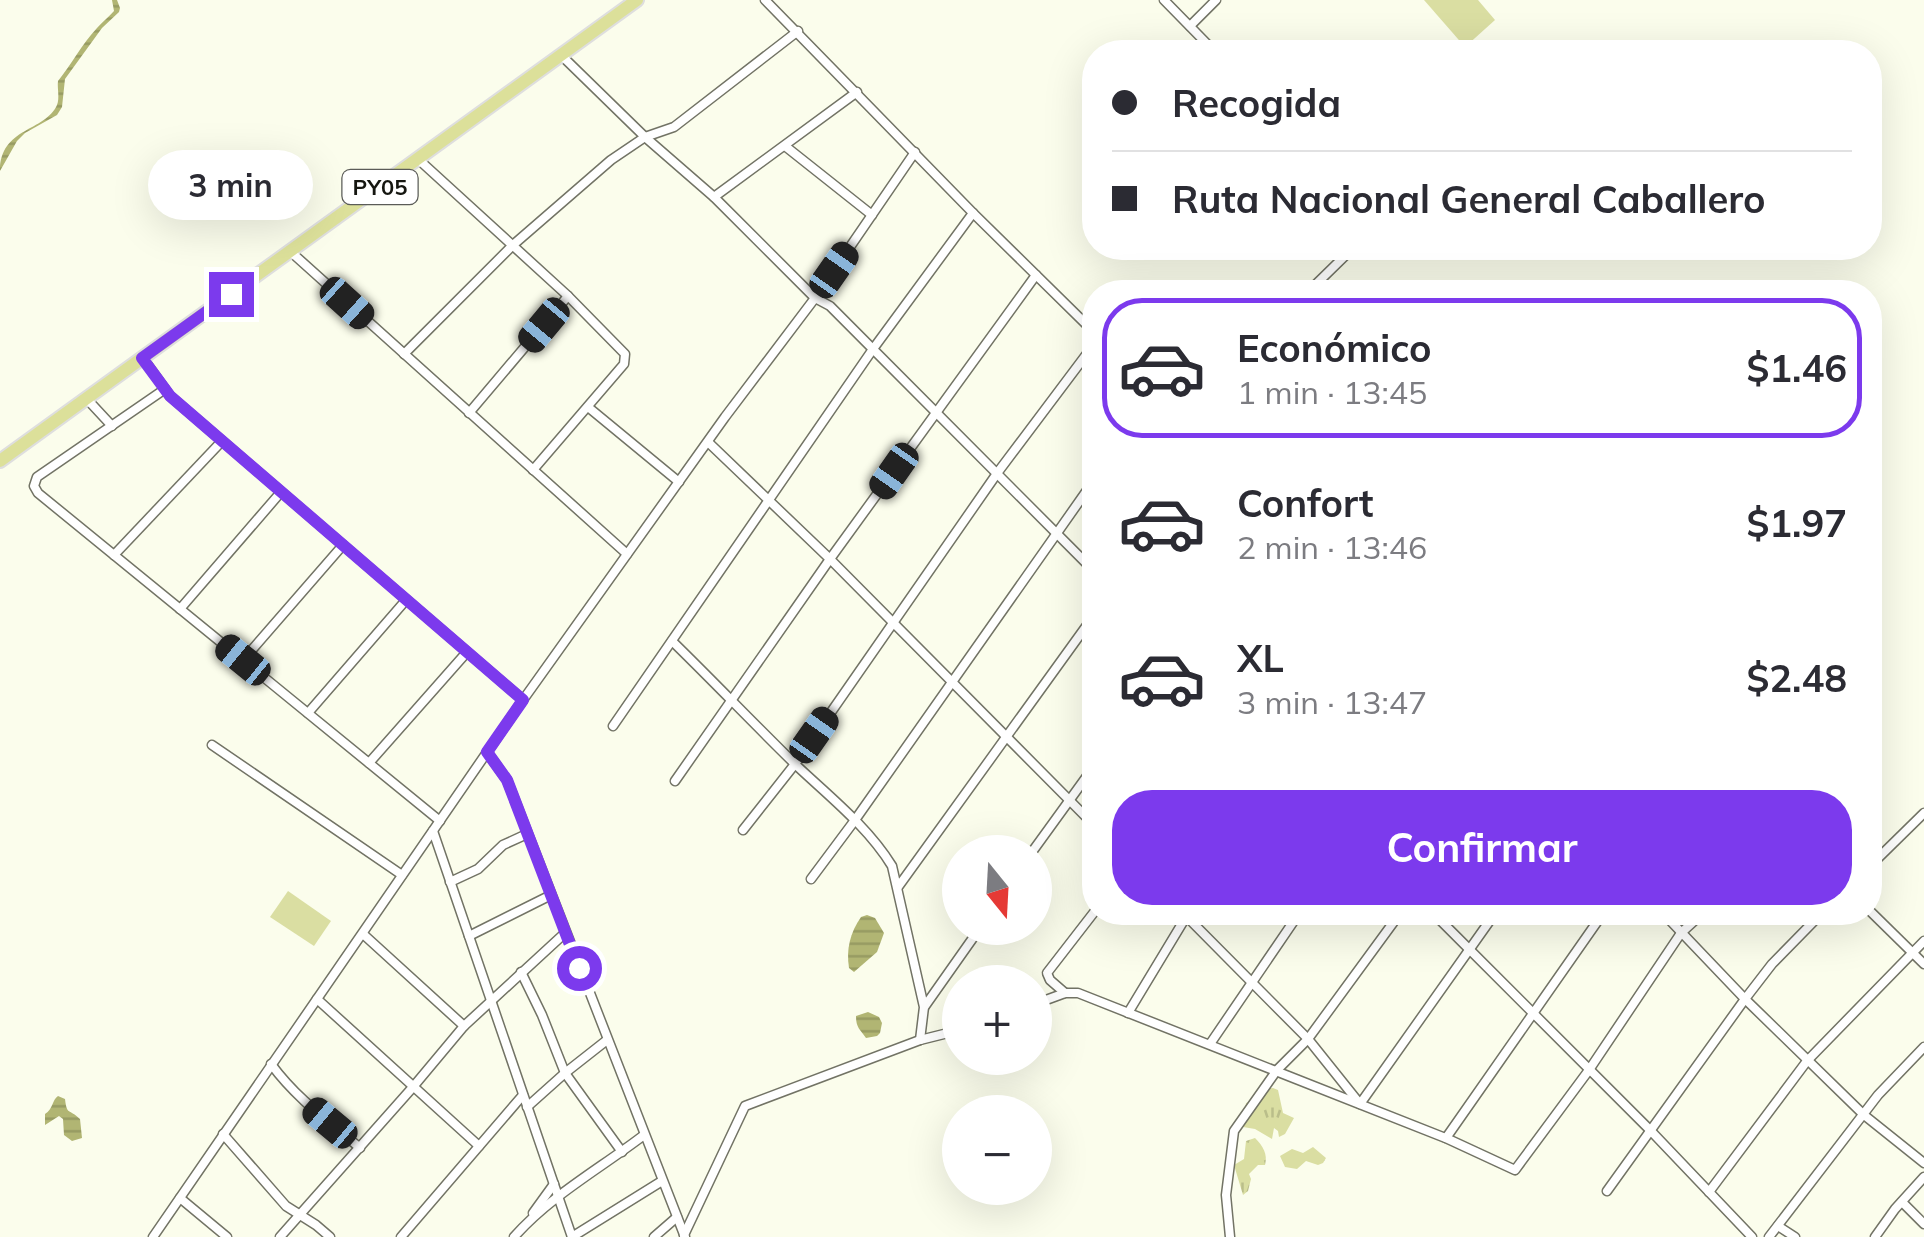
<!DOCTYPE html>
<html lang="es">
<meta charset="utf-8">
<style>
body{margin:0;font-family:Mulish,sans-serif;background:#f2f2f3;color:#2b2b33;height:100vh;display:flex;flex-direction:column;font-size:38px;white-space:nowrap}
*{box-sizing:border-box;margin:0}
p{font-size:32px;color:#7c7c81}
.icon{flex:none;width:55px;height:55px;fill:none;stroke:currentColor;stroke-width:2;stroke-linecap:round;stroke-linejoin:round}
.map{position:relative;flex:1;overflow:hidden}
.sheet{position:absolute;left:1082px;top:280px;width:800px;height:645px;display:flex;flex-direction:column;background:#fff;border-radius:40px;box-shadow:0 10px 40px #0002}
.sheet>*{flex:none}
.guide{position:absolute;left:1082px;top:40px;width:800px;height:220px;border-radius:40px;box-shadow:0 10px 40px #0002;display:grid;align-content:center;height:220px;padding:0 30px;background:#fff}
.needle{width:65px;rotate:162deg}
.tools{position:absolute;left:942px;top:835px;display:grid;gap:20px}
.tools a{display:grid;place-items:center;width:110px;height:110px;border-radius:50%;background:#fff;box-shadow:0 10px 40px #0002;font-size:50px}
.end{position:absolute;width:45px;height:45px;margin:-22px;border:12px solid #7c3aed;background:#fff;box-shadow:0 0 0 5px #fff}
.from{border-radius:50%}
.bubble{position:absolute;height:70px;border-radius:35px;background:#fff;box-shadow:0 10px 40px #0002;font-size:32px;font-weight:700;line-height:70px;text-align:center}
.car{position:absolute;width:30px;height:60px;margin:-30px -15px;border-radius:12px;box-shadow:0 0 8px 2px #0007;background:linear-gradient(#222 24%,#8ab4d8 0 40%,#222 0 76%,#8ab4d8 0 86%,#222 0)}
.guide b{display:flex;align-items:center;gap:35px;height:95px;font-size:38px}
.guide b+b{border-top:2px solid #e1e1e2}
.guide i{width:25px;height:25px;background:#2b2b33}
ul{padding:18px 0 0;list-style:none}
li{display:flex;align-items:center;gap:30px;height:140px;margin:0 20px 15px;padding:0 10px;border:5px solid transparent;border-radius:40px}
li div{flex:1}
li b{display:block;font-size:38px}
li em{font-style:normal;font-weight:700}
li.current{border-color:#7c3aed}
li>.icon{width:90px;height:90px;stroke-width:1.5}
.primary-button{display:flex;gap:20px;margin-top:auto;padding:20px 30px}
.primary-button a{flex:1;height:115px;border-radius:40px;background:#7c3aed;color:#fff;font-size:40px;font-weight:700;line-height:115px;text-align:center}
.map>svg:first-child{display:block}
.grass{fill:url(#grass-tufts)}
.pitch{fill:#dadea2}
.water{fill:url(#water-rules)}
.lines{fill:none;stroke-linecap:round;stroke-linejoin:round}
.minor-casing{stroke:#727365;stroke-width:11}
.trunk-casing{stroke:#dedede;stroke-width:16}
.minor{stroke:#fff;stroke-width:8}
.trunk{stroke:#dce09a;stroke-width:12}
.route{stroke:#7c3aed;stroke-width:12}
.labels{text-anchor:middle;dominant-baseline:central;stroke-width:10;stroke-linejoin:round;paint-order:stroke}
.shield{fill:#fff;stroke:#5b5c58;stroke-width:2.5}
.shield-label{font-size:22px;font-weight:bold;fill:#151610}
</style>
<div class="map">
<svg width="1924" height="1237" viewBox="0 0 1924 1237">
<defs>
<pattern id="grass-tufts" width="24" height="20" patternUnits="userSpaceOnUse" patternTransform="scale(2.5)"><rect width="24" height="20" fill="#dadea2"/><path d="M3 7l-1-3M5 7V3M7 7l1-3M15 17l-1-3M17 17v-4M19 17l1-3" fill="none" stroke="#babe8a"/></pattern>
<pattern id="water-rules" width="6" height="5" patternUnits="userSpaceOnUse" patternTransform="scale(2.5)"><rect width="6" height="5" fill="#b1b573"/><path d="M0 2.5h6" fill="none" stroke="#979b62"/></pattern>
</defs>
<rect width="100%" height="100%" fill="#fbfdec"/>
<!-- grass -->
<g class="grass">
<path d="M1273,1088L1278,1090L1283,1113L1294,1118L1285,1134L1279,1137L1278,1131L1274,1128L1272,1139L1255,1129L1243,1127L1246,1103L1252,1101L1261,1089Z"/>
<path d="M1255,1138C1263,1146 1268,1154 1265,1165H1258L1249,1174L1251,1179L1248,1191L1243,1195L1234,1165L1244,1159L1246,1141Z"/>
<path d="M1313,1147L1326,1158L1323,1163L1318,1165L1306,1161L1297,1169L1285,1167L1280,1156L1292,1149L1303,1153Z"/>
</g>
<!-- pitch -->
<g class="pitch">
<path d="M1424,0H1478L1495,20L1465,47Z"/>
<path d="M288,891L331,921L314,946L270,917Z"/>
</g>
<!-- water -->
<g class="water">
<path d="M112,0H117L120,8L119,12L102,28L65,79L62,107L57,115L25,133L17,141L0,171C0,127 45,132 57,105C60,98 57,88 58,81C71,65 82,44 97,28C102,22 109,17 114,11Z"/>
<path d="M867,915L875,918L884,933L877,952L854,972L849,968C846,949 850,933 861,917Z"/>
<path d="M868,1012L879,1017L882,1023L880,1033L877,1036L866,1038C860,1029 856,1028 856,1016Z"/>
<path d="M58,1096L65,1099C67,1116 69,1108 80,1119L82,1138L72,1141L64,1135L63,1119L59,1116L45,1125V1114C53,1109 52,1100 58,1096Z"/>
</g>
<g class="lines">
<defs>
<g id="minor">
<path d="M765,0L973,213L1095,333"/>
<path d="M1164,0L1215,52"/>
<path d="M1190,26L1216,0"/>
<path d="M562,56L645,137L714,197L815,298L830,306L1095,572"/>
<path d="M785,146L872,215"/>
<path d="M418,159L568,296L625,354L624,364L533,470"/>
<path d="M714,197L857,92"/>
<path d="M291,252L627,554"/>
<path d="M1308,292L1353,248"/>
<path d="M404,354L513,245L611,160L645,137L674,127L798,31"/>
<path d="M142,357L170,396L523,700"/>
<path d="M165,389L37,477L34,486L38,493L440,821"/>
<path d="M86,398L112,426"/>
<path d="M588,407L679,482"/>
<path d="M469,413L568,296"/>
<path d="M709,443L830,559L1095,826"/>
<path d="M114,555L222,441"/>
<path d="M180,609L281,492"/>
<path d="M672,641C714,682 755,725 797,766C830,797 868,827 892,866L924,1007L920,1040"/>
<path d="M243,660L343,545"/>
<path d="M308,713L406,600"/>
<path d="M613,726L873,349L973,213"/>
<path d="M212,745L402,875"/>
<path d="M487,752L507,780L685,1237"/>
<path d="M369,763L467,652"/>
<path d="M675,781L830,559L1036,275"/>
<path d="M743,830L795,764L998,472L1095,343"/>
<path d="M433,831L572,1237"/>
<path d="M1032,852L1095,765"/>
<path d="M1870,866L1924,813"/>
<path d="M811,879L855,820L1095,479"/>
<path d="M450,882L478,869L503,845L527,834"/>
<path d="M898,887L1095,614"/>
<path d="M1870,911L1924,964"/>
<path d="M1182,912L1308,1039L1360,1104L1496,912"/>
<path d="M1432,912L1650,1130L1752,1237"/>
<path d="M1662,912L1745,999L1864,1115L1924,1163"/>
<path d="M363,934L464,1026"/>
<path d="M469,936L551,895"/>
<path d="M521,972L542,1015L565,1073L622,1152"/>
<path d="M1065,993L1050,980L1047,973L1095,911"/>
<path d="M317,999L479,1146"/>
<path d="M1035,1004L1065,993H1078L1448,1139L1515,1170L1589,1070L1681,933L1704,912"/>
<path d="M925,1006L980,928"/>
<path d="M1128,1013L1189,912"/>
<path d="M1210,1044L1300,912"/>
<path d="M271,1064C296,1098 328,1121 360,1148"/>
<path d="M527,1107L565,1073L607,1040"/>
<path d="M223,1134L286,1206L316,1225L330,1237"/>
<path d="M1446,1138L1604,912"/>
<path d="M1607,1191L1745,999L1772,964L1823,912"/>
<path d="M1709,1192L1807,1061L1924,941"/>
<path d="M180,1198L227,1237"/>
<path d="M1902,1202L1924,1224"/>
<path d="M533,1213L554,1184"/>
<path d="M1778,1226L1795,1237"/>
<path d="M684,1235L745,1106L920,1040L960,1030"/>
<path d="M153,1237L523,700L725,417L815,298L915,152"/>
<path d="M280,1237L413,1087L464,1026L565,933"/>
<path d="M401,1237L523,1095"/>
<path d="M514,1237C550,1196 601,1168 644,1135"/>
<path d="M572,1237L662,1181"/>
<path d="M654,1237L677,1217"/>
<path d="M1230,1237L1226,1195L1234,1131L1277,1070L1308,1039L1401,912"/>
<path d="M1769,1237L1878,1095L1924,1047"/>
<path d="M1875,1237L1895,1209L1924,1177"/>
</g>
<path id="trunk" d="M0,461L637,0"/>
</defs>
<!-- minor casing -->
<use href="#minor" class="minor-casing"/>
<!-- trunk casing -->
<use href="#trunk" class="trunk-casing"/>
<!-- minor -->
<use href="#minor" class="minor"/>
<!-- trunk -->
<use href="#trunk" class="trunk"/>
</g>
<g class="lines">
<!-- route -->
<path class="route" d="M231,294L142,358L170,396L523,700L487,752L507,780L579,968"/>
</g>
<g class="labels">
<!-- shield labels -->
<rect class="shield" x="342.5" y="170" width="75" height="34" rx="8"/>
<g class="shield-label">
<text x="380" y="187">PY05</text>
</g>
</g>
</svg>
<div class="tools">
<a><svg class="needle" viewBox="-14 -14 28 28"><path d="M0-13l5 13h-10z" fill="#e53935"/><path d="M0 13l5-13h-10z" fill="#7c7c81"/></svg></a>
<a>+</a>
<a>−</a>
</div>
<i class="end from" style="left:579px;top:968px"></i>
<i class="end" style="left:231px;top:294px"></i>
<div class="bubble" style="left:148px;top:150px;width:165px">3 min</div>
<i class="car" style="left:834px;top:270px;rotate:35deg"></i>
<i class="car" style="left:347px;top:303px;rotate:132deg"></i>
<i class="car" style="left:544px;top:325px;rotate:220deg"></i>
<i class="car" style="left:894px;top:471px;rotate:215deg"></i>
<i class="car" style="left:243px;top:660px;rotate:309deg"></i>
<i class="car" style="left:814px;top:735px;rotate:35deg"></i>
<i class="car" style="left:330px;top:1123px;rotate:310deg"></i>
<div class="guide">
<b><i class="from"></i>Recogida</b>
<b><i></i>Ruta Nacional General Caballero</b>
</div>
<section class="sheet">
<ul>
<li class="current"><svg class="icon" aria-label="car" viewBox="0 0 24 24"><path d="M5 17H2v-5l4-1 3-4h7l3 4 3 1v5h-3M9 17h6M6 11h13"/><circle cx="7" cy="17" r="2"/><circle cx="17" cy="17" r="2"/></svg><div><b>Económico</b><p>1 min · 13:45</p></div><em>$1.46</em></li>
<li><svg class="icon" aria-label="car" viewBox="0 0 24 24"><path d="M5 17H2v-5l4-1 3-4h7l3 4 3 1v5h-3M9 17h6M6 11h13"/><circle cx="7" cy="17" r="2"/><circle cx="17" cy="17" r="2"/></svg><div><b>Confort</b><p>2 min · 13:46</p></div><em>$1.97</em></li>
<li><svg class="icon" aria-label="car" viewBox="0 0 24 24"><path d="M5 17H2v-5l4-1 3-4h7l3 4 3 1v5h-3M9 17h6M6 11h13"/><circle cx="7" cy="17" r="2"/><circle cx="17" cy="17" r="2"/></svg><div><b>XL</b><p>3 min · 13:47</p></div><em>$2.48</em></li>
</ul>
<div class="primary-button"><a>Confirmar</a></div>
</section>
</div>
